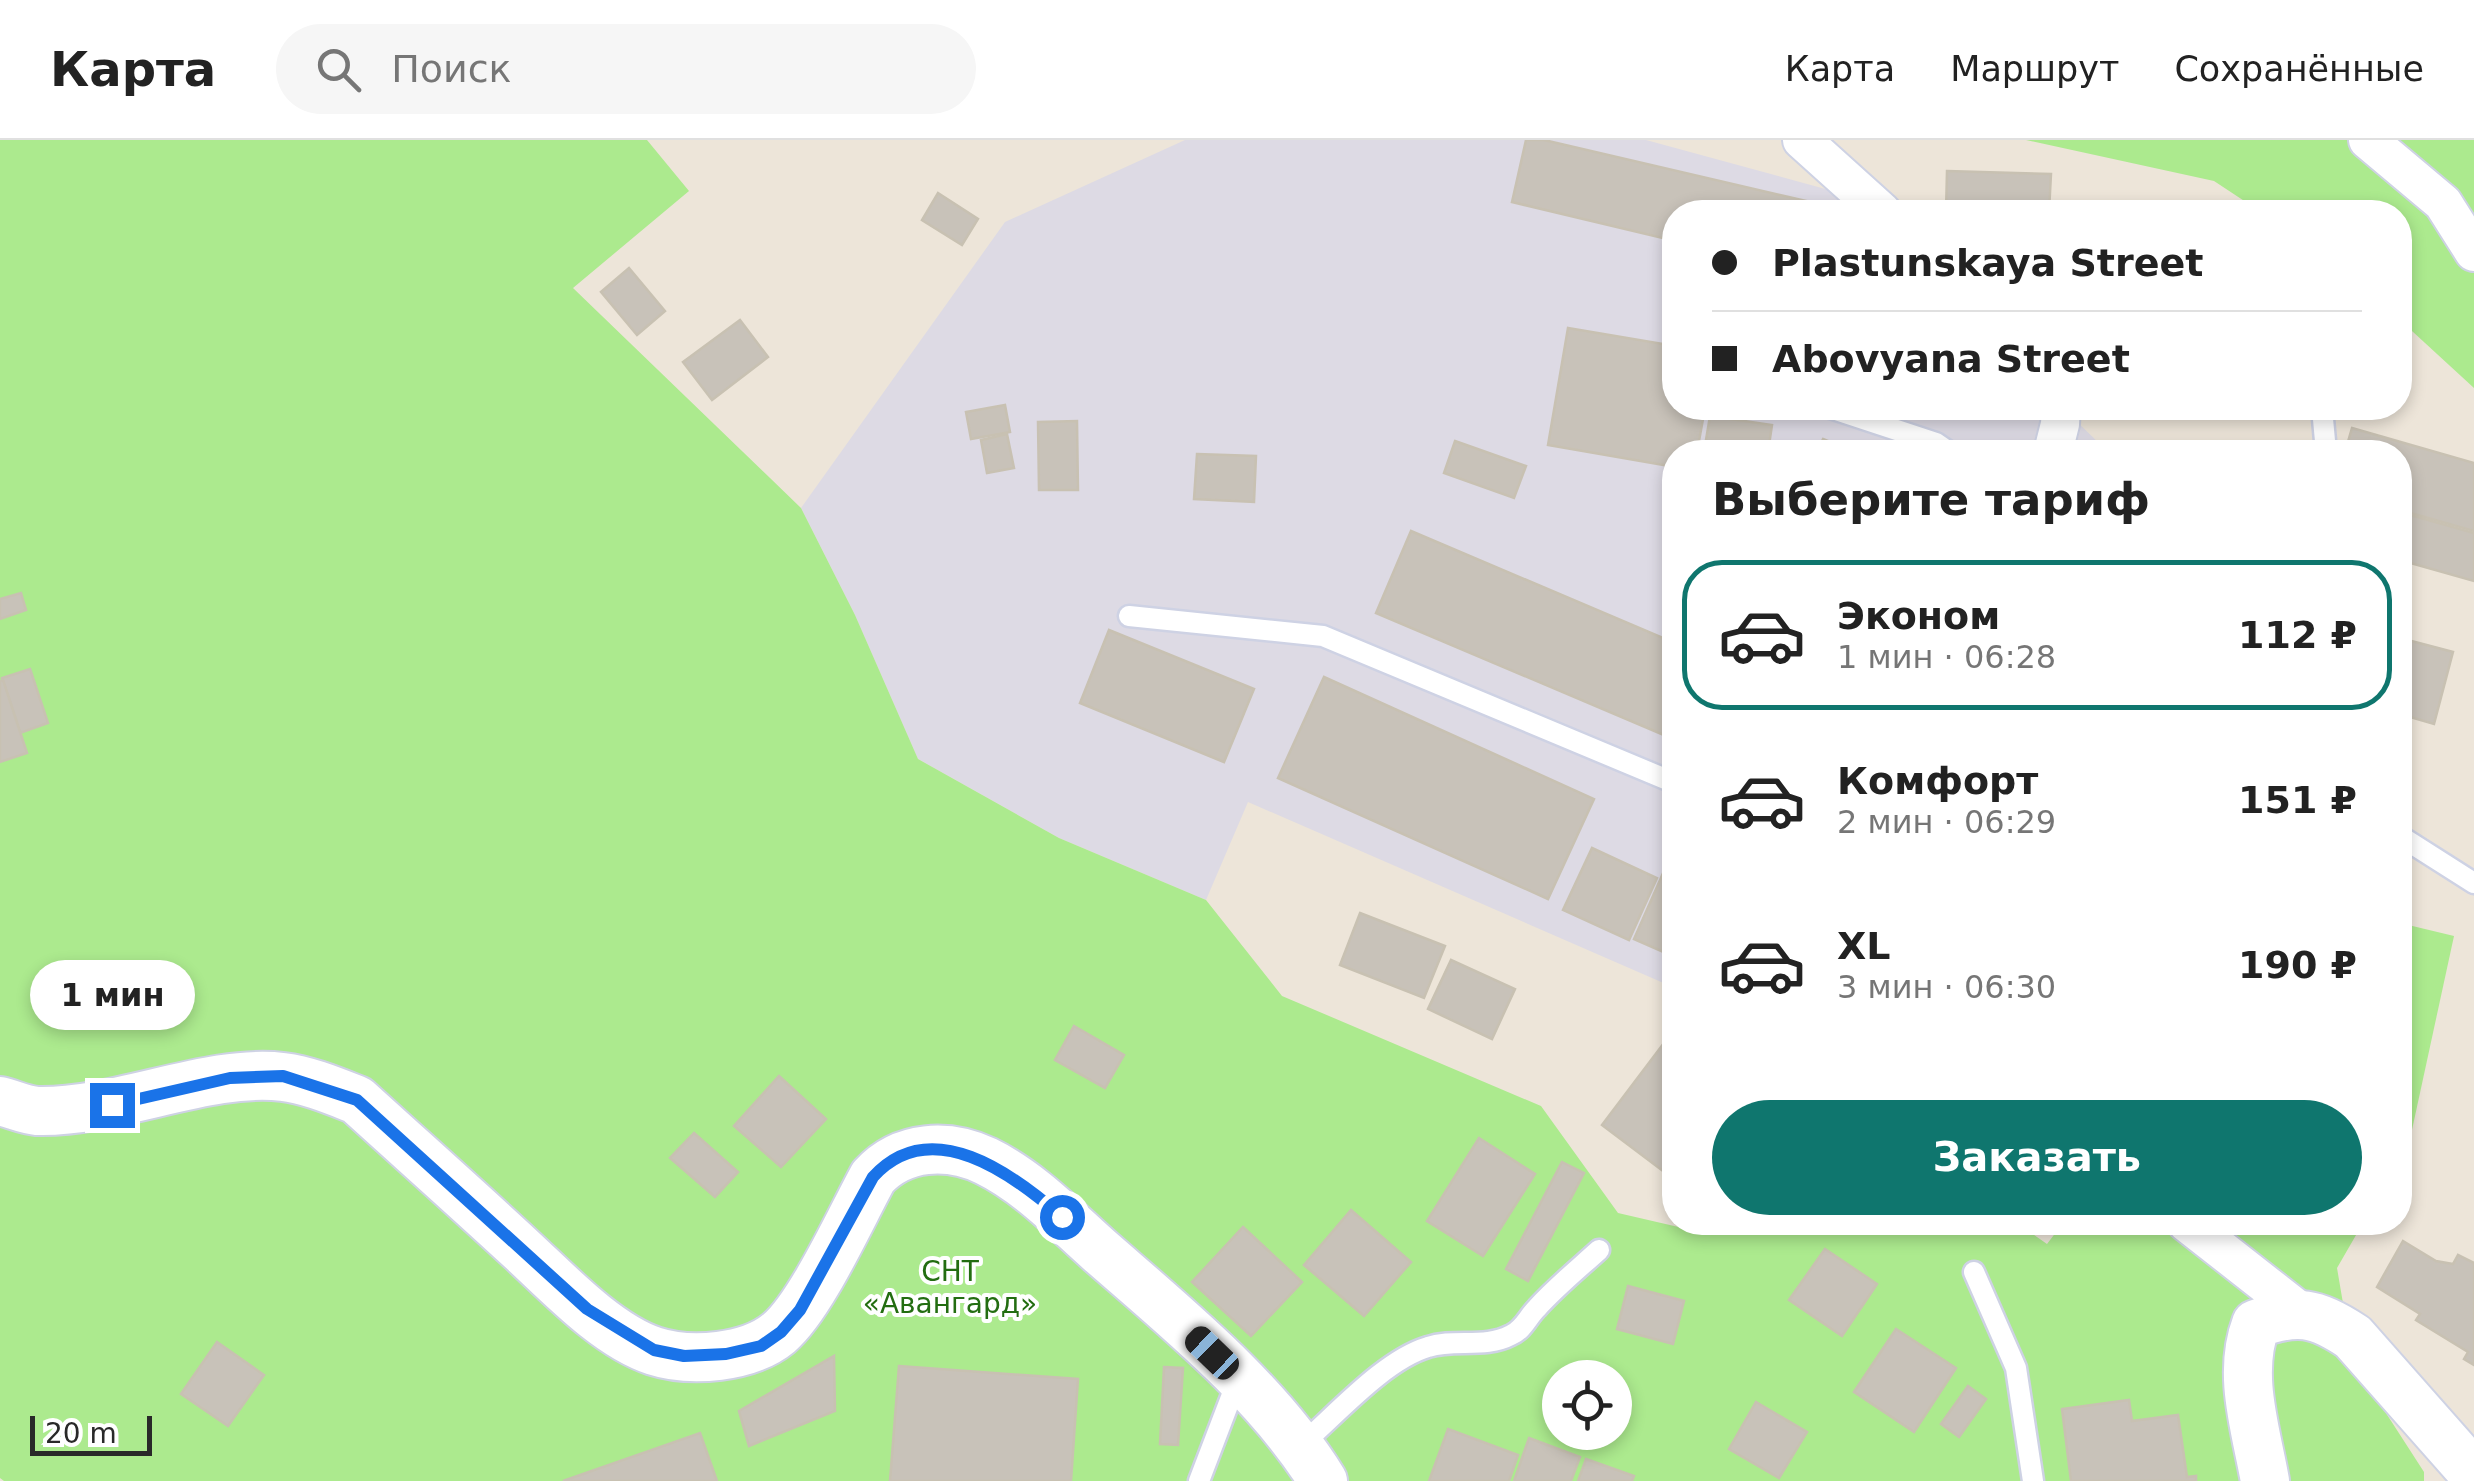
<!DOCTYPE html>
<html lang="ru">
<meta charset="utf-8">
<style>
body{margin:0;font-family:"DejaVu Sans",sans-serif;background:#f6f6f6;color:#222;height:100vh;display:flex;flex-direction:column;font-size:38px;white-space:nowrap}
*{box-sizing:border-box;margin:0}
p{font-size:32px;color:#767676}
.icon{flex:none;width:55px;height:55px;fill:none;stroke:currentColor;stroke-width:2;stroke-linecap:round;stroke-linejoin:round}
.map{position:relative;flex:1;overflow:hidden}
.panel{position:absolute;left:1662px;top:300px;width:750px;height:795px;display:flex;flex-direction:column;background:#fff;border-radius:40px;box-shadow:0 5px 15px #0003}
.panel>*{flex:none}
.top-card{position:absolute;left:1662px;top:60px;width:750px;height:220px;border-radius:40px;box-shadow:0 5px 15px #0003;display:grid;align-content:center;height:220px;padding:0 50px;background:#fff}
.controls{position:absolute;left:1542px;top:1220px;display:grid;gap:20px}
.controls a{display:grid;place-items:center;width:90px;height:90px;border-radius:50%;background:#fff;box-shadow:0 5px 15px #0003;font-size:50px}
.scale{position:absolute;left:30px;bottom:25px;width:122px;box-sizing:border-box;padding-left:10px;border:5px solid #292929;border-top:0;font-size:28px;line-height:35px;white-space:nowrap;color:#292929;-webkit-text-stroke:8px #fff;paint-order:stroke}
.end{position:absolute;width:45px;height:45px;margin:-22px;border:12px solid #1a73e8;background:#fff;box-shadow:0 0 0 5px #fff}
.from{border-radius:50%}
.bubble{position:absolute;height:70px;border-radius:35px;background:#fff;box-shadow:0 5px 15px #0003;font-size:32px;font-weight:800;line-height:70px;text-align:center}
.car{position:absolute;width:30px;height:60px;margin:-30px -15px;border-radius:12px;box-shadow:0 0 8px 2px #0007;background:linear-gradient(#222 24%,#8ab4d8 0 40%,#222 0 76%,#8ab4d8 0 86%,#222 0)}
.top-card b{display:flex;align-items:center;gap:35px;height:95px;font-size:38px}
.top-card b+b{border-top:2px solid #e0e0e0}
.top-card i{width:25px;height:25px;background:#222}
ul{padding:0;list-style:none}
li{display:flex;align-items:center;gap:30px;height:150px;margin:0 20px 15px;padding:0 30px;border:5px solid transparent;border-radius:40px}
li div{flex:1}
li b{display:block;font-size:38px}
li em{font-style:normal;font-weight:800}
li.on{border-color:#0f766e}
li>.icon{width:90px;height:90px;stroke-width:1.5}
h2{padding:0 50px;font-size:45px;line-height:120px}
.action{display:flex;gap:20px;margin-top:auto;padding:20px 50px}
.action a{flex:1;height:115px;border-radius:60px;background:#0f766e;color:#fff;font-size:40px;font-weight:800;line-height:115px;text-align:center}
header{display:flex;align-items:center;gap:60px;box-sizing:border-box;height:140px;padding:0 50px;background:#fff;border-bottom:2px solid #e0e0e0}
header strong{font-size:48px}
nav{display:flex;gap:55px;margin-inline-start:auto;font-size:35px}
.search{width:700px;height:90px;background:#f6f6f6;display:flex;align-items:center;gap:25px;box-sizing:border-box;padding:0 35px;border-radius:55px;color:#767676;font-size:38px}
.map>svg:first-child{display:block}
.industrial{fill:#dddae4}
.green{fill:#acea8e;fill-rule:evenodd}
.building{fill:#c8c2b9;stroke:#c8c1b2;stroke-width:2.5}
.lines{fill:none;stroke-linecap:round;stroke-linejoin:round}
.service-casing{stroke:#ced2e4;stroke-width:25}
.minor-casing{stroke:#ced2e4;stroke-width:42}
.tertiary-casing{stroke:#ced2e4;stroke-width:52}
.service{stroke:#fff;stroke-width:20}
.minor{stroke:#fff;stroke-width:38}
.tertiary{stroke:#fff;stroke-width:48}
.route{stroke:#1a73e8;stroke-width:12}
.labels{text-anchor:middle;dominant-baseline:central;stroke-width:8;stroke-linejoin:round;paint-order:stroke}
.park-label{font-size:28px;fill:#236d11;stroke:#fff}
</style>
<header>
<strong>Карта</strong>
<div class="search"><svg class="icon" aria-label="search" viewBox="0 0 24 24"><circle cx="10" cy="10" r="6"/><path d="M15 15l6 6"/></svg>Поиск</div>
<nav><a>Карта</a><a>Маршрут</a><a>Сохранённые</a></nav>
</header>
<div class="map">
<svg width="2474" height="1341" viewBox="0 0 2474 1341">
<rect width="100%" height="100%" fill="#ede5d9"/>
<!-- industrial -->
<path class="industrial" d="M1185,0H1646L1829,50L1854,72H1675V268H2063L2108,312H1675V848L1248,662L1206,760L1059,698L918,619L855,475L801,368L1005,82Z"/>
<!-- green -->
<g class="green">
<path d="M0,0H647L689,51L573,148L801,368L855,475L918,619L1059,698L1206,760L1282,856L1541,966L1618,1073L1713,1095L1799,1083H2017L2047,1104L2063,1083H2363L2337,1128L2353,1222L2424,1332V1341H4L0,1338ZM1560,1238H1615V1292H1560Z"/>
<path d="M2026,0H2474V248L2400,180V72H2261L2214,41Z"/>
<path d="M2400,783L2454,796L2410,999L2400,1016Z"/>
</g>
<!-- building -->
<g class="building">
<path d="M1526,0H1544L1819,64L1817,72H1675V101L1512,62Z"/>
<path d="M1947,31L2051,34L2049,72H1946Z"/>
<path d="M938,53L978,79L962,105L922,80Z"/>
<path d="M629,128L665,171L637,195L601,152Z"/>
<path d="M740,180L768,217L712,260L683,222Z"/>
<path d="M1568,188L1675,206V268H1705L1697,312H1675V327L1548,305Z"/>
<path d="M1005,265L1010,292L971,299L966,272Z"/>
<path d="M1710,276L1772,285L1768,312H1704Z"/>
<path d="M1077,281L1078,350H1039L1038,282Z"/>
<path d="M2352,288L2474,323V391L2400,370V312H2345Z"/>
<path d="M1007,294L1014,328L987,333L981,300Z"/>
<path d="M1823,299L1854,312H1817Z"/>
<path d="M1455,301L1526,326L1514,358L1444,333Z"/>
<path d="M1197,314L1256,316L1254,362L1194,359Z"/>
<path d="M2400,372L2474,393V441L2400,420Z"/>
<path d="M1411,391L1675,503V589L1671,598L1376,473Z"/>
<path d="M21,453L26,470L0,479V459Z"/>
<path d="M1109,490L1254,549L1224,622L1080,563Z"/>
<path d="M2400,498L2453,512L2434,584L2400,574Z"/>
<path d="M30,529L48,583L20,593L2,538Z"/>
<path d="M1324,537L1594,659L1548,759L1278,638Z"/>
<path d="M3,540L27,613L0,622V541Z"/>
<path d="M1675,706V817L1634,799Z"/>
<path d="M1592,708L1657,738L1629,800L1563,770Z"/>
<path d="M1360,773L1445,806L1424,858L1340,825Z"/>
<path d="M1451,820L1515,849L1492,899L1428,869Z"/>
<path d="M1074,886L1124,915L1105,948L1055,920Z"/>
<path d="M1667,899L1675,905V1040L1602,985Z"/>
<path d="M779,936L826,979L781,1027L734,986Z"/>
<path d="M694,993L738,1032L715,1057L670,1018Z"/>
<path d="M1479,998L1535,1034L1483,1116L1427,1081Z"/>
<path d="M1562,1022L1584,1033L1528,1141L1506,1129Z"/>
<path d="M1351,1070L1411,1122L1364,1176L1304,1125Z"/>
<path d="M1243,1087L1302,1142L1251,1196L1192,1142Z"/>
<path d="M2403,1101L2436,1121L2453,1124L2458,1115L2474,1123V1225L2464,1219L2468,1212L2416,1180L2420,1174L2377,1147Z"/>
<path d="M1825,1109L1877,1144L1842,1196L1789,1160Z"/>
<path d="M1628,1146L1684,1161L1673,1204L1617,1189Z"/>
<path d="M1896,1189L1956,1228L1914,1292L1854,1252Z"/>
<path d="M217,1202L264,1235L228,1286L181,1254Z"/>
<path d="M834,1216L835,1271L749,1306L739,1271Z"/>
<path d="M899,1226L1078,1239L1071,1341H890Z"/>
<path d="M1164,1227L1183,1228L1178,1305L1160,1304Z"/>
<path d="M1968,1246L1986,1259L1959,1297L1941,1284Z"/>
<path d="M2129,1260L2132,1281L2178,1275L2187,1337L2196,1336V1341H2071L2062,1269Z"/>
<path d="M1756,1262L1807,1292L1779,1338L1729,1309Z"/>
<path d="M1448,1289L1518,1315L1509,1341H1429Z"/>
<path d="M700,1293L717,1341H563Z"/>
<path d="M1529,1298L1580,1317L1571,1341H1514Z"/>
<path d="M1586,1319L1634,1336L1632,1341H1578Z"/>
</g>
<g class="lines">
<defs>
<g id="service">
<path d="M1830,268L1936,303L1949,312"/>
<path d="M2322,268L2326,312"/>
<path d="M1129,476L1323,496L1675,643"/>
<path d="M2400,696L2474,743"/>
<path d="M1974,1132L2016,1228L2033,1341"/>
<path d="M1301,1305C1336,1275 1384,1220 1428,1207C1454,1198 1485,1209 1511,1195C1524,1189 1527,1178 1537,1168C1556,1147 1578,1129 1599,1110"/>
<path d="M1199,1341L1238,1239"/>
</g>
<g id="minor">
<path d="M1802,0L1882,72"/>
<path d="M2368,0L2443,63L2474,112"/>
<path d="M2053,312L2060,284L2061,268"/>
<path d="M2186,1082L2302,1173"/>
</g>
<g id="tertiary">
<path d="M0,961C12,964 25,970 37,971C118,973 208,928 283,937C308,940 334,951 357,960C412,1010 467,1059 521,1109C558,1143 606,1195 654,1211C691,1223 749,1218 779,1193C811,1166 851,1077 873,1037C902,1005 948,1003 986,1021C1029,1042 1064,1079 1100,1111C1179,1180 1268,1252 1323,1341"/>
<path d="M2265,1341C2256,1290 2237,1234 2256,1184C2297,1169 2316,1172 2353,1197L2474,1334"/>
</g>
</defs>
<!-- service casing -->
<use href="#service" class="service-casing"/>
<!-- minor casing -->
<use href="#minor" class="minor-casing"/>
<!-- tertiary casing -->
<use href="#tertiary" class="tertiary-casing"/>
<!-- service -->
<use href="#service" class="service"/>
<!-- minor -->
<use href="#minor" class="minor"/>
<!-- tertiary -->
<use href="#tertiary" class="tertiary"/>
</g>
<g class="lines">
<!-- route -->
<path class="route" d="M112,965L230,938L283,936L357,960L587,1169L654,1210L684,1216L726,1214L761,1206L781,1192L800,1170L873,1037C931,973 1013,1034 1062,1077"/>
</g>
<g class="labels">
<!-- park labels -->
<g class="park-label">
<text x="950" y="1131">СНТ<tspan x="950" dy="32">«Авангард»</tspan></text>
</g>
</g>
</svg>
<div class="controls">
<a><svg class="icon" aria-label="locate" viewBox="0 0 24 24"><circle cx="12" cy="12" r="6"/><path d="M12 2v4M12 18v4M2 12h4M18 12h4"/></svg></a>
</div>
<div class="scale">20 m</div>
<i class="end from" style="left:1062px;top:1077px"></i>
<i class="end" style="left:112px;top:965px"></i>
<div class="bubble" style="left:30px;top:820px;width:165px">1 мин</div>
<i class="car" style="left:1212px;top:1213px;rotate:314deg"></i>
<div class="top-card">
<b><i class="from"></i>Plastunskaya Street</b>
<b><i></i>Abovyana Street</b>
</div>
<section class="panel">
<h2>Выберите тариф</h2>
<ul>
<li class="on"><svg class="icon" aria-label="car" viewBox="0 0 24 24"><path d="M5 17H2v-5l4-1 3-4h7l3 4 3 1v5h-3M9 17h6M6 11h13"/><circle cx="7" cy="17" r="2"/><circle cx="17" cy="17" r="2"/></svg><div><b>Эконом</b><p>1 мин · 06:28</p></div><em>112 ₽</em></li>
<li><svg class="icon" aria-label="car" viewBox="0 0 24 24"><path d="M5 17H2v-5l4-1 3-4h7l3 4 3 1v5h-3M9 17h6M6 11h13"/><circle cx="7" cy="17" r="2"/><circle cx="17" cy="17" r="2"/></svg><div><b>Комфорт</b><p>2 мин · 06:29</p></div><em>151 ₽</em></li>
<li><svg class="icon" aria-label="car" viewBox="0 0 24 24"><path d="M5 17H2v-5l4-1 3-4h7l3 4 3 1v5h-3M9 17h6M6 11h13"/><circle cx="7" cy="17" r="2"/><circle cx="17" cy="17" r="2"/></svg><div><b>XL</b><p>3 мин · 06:30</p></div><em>190 ₽</em></li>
</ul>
<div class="action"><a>Заказать</a></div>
</section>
</div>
